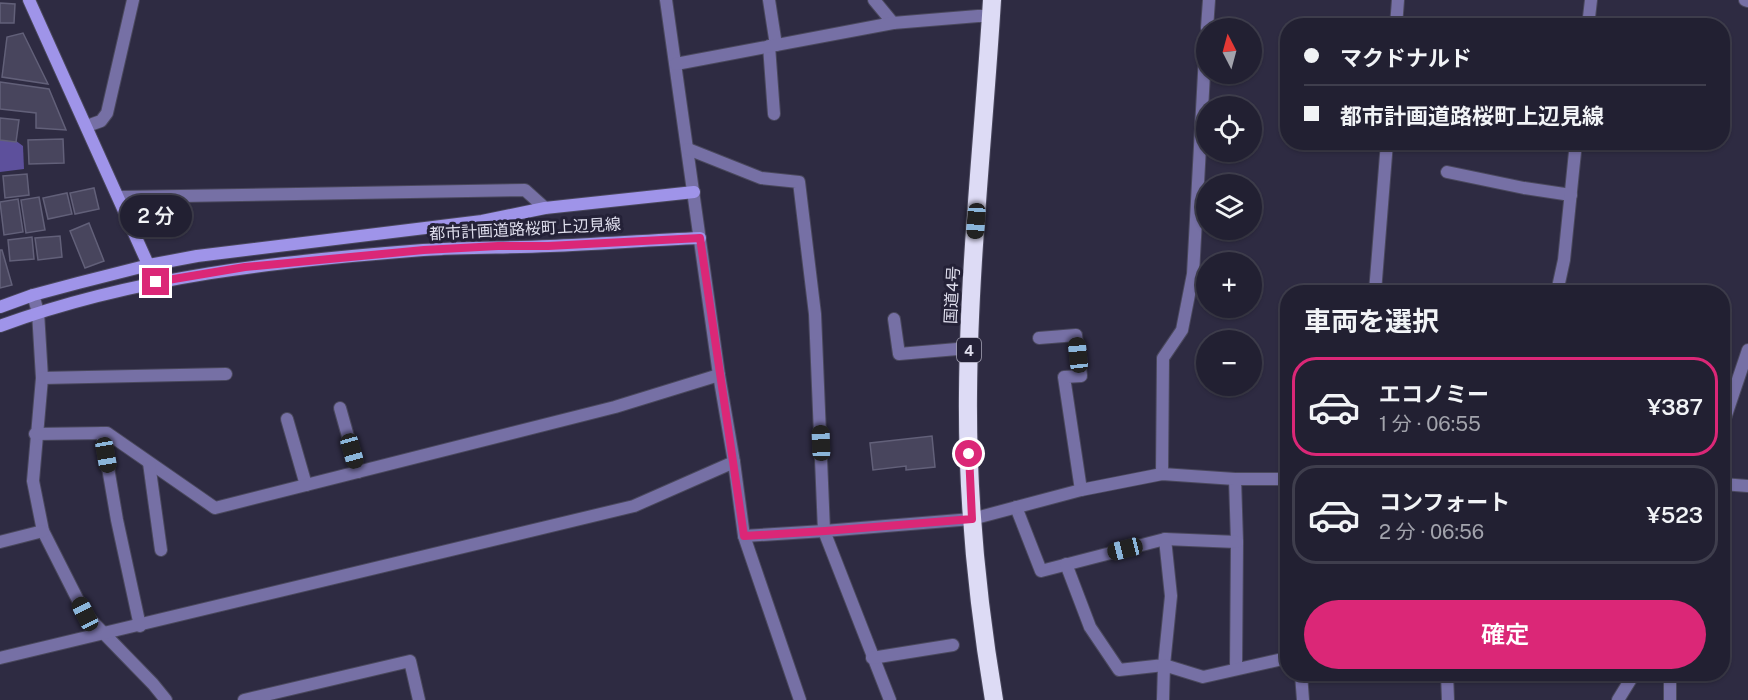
<!DOCTYPE html>
<html lang="ja">
<meta charset="utf-8">
<style>
body{margin:0;font-family:"Public Sans","Noto Sans JP",sans-serif;background:#2a283a;color:#f1f3f6;height:100vh;display:flex;flex-direction:column;font-size:22px;white-space:nowrap}
*{box-sizing:border-box;margin:0}
p{font-size:20px;color:#a2a3ac}
.icon{flex:none;width:33px;height:33px;fill:none;stroke:currentColor;stroke-width:2;stroke-linecap:round;stroke-linejoin:round}
.map{position:relative;flex:1;overflow:hidden}
.panel{position:absolute;left:1280px;top:285px;width:450px;height:396px;display:flex;flex-direction:column;background:#222032;border-radius:24px;box-shadow:0 2px 4px #0004,0 0 0 2px #3f3e4d}
.panel>*{flex:none}
.banner{position:absolute;left:1280px;top:18px;width:450px;height:132px;border-radius:24px;box-shadow:0 2px 4px #0004,0 0 0 2px #3f3e4d;display:grid;align-content:center;height:132px;padding:0 24px;background:#222032}
.needle{width:39px;rotate:354deg}
.tools{position:absolute;left:1196px;top:18px;display:grid;gap:12px}
.tools a{display:grid;place-items:center;width:66px;height:66px;border-radius:50%;background:#222032;box-shadow:0 2px 4px #0004,0 0 0 2px #3f3e4d;font-size:30px}
.end{position:absolute;width:27px;height:27px;margin:-14px;border:8px solid #db2777;background:#fff;box-shadow:0 0 0 3px #fff}
.from{border-radius:50%}
.bubble{position:absolute;height:42px;border-radius:21px;background:#222032;box-shadow:0 2px 4px #0004,0 0 0 2px #3f3e4d;font-size:20px;font-weight:600;line-height:42px;text-align:center}
.car{position:absolute;width:18px;height:36px;margin:-18px -9px;border-radius:8px;box-shadow:0 0 4px 2px #0007;background:linear-gradient(#222 24%,#8ab4d8 0 40%,#222 0 76%,#8ab4d8 0 86%,#222 0)}
.banner b{display:flex;align-items:center;gap:21px;height:57px;font-size:22px}
.banner b+b{border-top:2px solid #3f3e4d}
.banner i{width:15px;height:15px;background:#f1f3f6}
ul{padding:0;list-style:none}
li{display:flex;align-items:center;gap:18px;height:99px;margin:0 12px 9px;padding:0 12px;border:3px solid #3f3e4d;border-radius:24px}
li div{flex:1}
li b{display:block;font-size:22px}
li em{font-style:normal;font-weight:600}
li.selected{border-color:#db2777}
li>.icon{width:54px;height:54px;stroke-width:1.5}
h2{padding:0 24px;font-size:27px;line-height:72px}
.button{display:flex;gap:12px;margin-top:auto;padding:12px 24px}
.button a{flex:1;height:69px;border-radius:36px;background:#db2777;color:#fff;font-size:24px;font-weight:600;line-height:69px;text-align:center}
.map>svg:first-child{display:block}
.forest{fill:#5d509c}
.building{fill:#48455d;stroke:#626079;stroke-width:1.5}
.lines{fill:none;stroke-linecap:round;stroke-linejoin:round}
.street-casing{stroke:#4a485d;stroke-width:14}
.secondary-casing{stroke:#4a485d;stroke-width:14}
.highway-casing{stroke:#4a485d;stroke-width:20}
.street{stroke:#7670a5;stroke-width:12}
.secondary{stroke:#9f94e9;stroke-width:12}
.highway{stroke:#dddbf5;stroke-width:18}
.route{stroke:#db2777;stroke-width:8}
.labels{text-anchor:middle;dominant-baseline:central;stroke-width:6;stroke-linejoin:round;paint-order:stroke}
.shield{fill:#242137;stroke:#a7a5b6;stroke-width:1.5}
.shield-label{font-size:15px;font-weight:bold;fill:#dfdeed}
.street-label{font-size:16px;fill:#dfdeed;stroke:#242137}
</style>
<div class="map">
<svg width="1748" height="700" viewBox="0 0 1748 700">
<rect width="100%" height="100%" fill="#2e2b42"/>
<!-- forest -->
<path class="forest" d="M0,129L23,146L24,169L0,172Z"/>
<!-- building -->
<g class="building">
<path d="M0,3L15,4L14,23H0Z"/>
<path d="M23,33L48,84L2,77L7,37Z"/>
<path d="M0,82L49,89L66,130L36,128V113L0,109Z"/>
<path d="M0,118L19,120L16,142L0,140Z"/>
<path d="M63,139L64,163L29,164L28,140Z"/>
<path d="M27,174L29,195L5,198L3,176Z"/>
<path d="M94,188L99,209L75,214L70,193Z"/>
<path d="M67,193L72,214L48,219L43,198Z"/>
<path d="M39,197L45,230L26,233L21,200Z"/>
<path d="M18,199L23,232L4,235L0,202Z"/>
<path d="M89,223L104,261L85,268L70,231Z"/>
<path d="M60,236L62,257L38,260L35,238Z"/>
<path d="M32,237L34,259L10,261L8,240Z"/>
<path d="M0,250H2L12,285L0,288Z"/>
<path d="M932,436L935,467L906,470V466L873,470L870,443Z"/>
</g>
<g class="lines">
<defs>
<g id="street">
<path d="M666,0L719,375L734,462L744,536L800,700"/>
<path d="M769,0L776,45"/>
<path d="M874,0L893,23"/>
<path d="M1745,0L1748,1"/>
<path d="M1396,26L1398,0"/>
<path d="M1588,26L1591,0"/>
<path d="M1207,28L1209,0"/>
<path d="M769,46L774,114"/>
<path d="M676,64L893,23L978,16H991"/>
<path d="M87,126L101,121L107,113L133,0"/>
<path d="M688,149L761,178L799,182L815,314L824,531L890,700"/>
<path d="M1447,172L1524,188L1571,195"/>
<path d="M119,197L525,190L545,208"/>
<path d="M1375,292L1387,142"/>
<path d="M1557,292L1564,260L1576,142"/>
<path d="M33,295L38,312L42,378L33,481L43,531L85,614L153,684L166,700"/>
<path d="M894,319L899,354L969,348"/>
<path d="M1039,338L1076,335L1081,376L1064,377L1081,490"/>
<path d="M42,378L226,374"/>
<path d="M340,408L358,472"/>
<path d="M287,419L306,485"/>
<path d="M1722,427L1748,350"/>
<path d="M102,433L117,520L140,626"/>
<path d="M35,434L107,433L215,508L615,407L719,375"/>
<path d="M149,463L161,550"/>
<path d="M1162,474L1163,358L1182,330L1193,274L1206,37"/>
<path d="M1235,479L1237,542L1236,668"/>
<path d="M1722,484L1748,486"/>
<path d="M1016,507L1041,571L1165,539L1237,542"/>
<path d="M744,536L824,531L972,519L1081,490L1162,474L1235,479H1287"/>
<path d="M0,542L43,531"/>
<path d="M1066,564L1090,627L1119,670L1164,665L1171,596L1165,539"/>
<path d="M0,658L634,506L734,462"/>
<path d="M872,658L953,645"/>
<path d="M1301,674L1303,700"/>
<path d="M1447,674L1448,700"/>
<path d="M244,700L410,661L419,700"/>
<path d="M1163,700L1164,665L1203,677L1287,658"/>
<path d="M1618,700L1634,674"/>
<path d="M1670,700V674"/>
</g>
<g id="secondary">
<path d="M29,0L156,282"/>
<path d="M0,307L33,295L78,283L149,265L197,256L482,221L545,208L694,192"/>
<path d="M0,326C136,276 280,261 423,250C466,247 508,248 550,246C600,244 650,240 700,238"/>
</g>
<path id="highway" d="M992,0C984,131 969,262 968,393C967,496 977,599 994,700"/>
</defs>
<!-- street casing -->
<use href="#street" class="street-casing"/>
<!-- secondary casing -->
<use href="#secondary" class="secondary-casing"/>
<!-- highway casing -->
<use href="#highway" class="highway-casing"/>
<!-- street -->
<use href="#street" class="street"/>
<!-- secondary -->
<use href="#secondary" class="secondary"/>
<!-- highway -->
<use href="#highway" class="highway"/>
</g>
<g class="lines">
<!-- route -->
<path class="route" d="M156,282L245,267L424,250L498,246H548L700,238L744,536L825,531L972,519L969,454"/>
</g>
<g class="labels">
<!-- shield labels -->
<rect class="shield" x="957" y="338" width="24" height="24" rx="4.5"/>
<g class="shield-label">
<text x="969" y="350">4</text>
</g>
<!-- street labels -->
<g class="street-label">
<text transform="translate(525 229) rotate(-3)">都市計画道路桜町上辺見線</text>
<text transform="translate(952 295) rotate(-87)">国道4号</text>
</g>
</g>
</svg>
<div class="tools">
<a><svg class="needle" viewBox="-14 -14 28 28"><path d="M0-13l5 13h-10z" fill="#e53935"/><path d="M0 13l5-13h-10z" fill="#a2a3ac"/></svg></a>
<a><svg class="icon" aria-label="locate" viewBox="0 0 24 24"><circle cx="12" cy="12" r="6"/><path d="M12 2v4M12 18v4M2 12h4M18 12h4"/></svg></a>
<a><svg class="icon" aria-label="layers" viewBox="0 0 24 24"><path d="M12 4l9 5-9 5-9-5zM3 14l9 5 9-5"/></svg></a>
<a>+</a>
<a>−</a>
</div>
<i class="end from" style="left:969px;top:454px"></i>
<i class="end" style="left:156px;top:282px"></i>
<div class="bubble" style="left:120px;top:195px;width:72px">2 分</div>
<i class="car" style="left:976px;top:221px;rotate:184deg"></i>
<i class="car" style="left:1078px;top:355px;rotate:354deg"></i>
<i class="car" style="left:821px;top:443px;rotate:358deg"></i>
<i class="car" style="left:352px;top:451px;rotate:164deg"></i>
<i class="car" style="left:106px;top:455px;rotate:170deg"></i>
<i class="car" style="left:1125px;top:549px;rotate:256deg"></i>
<i class="car" style="left:85px;top:614px;rotate:333deg"></i>
<div class="banner">
<b><i class="from"></i>マクドナルド</b>
<b><i></i>都市計画道路桜町上辺見線</b>
</div>
<section class="panel">
<h2>車両を選択</h2>
<ul>
<li class="selected"><svg class="icon" aria-label="car" viewBox="0 0 24 24"><path d="M5 17H2v-5l4-1 3-4h7l3 4 3 1v5h-3M9 17h6M6 11h13"/><circle cx="7" cy="17" r="2"/><circle cx="17" cy="17" r="2"/></svg><div><b>エコノミー</b><p>1 分 · 06:55</p></div><em>¥387</em></li>
<li><svg class="icon" aria-label="car" viewBox="0 0 24 24"><path d="M5 17H2v-5l4-1 3-4h7l3 4 3 1v5h-3M9 17h6M6 11h13"/><circle cx="7" cy="17" r="2"/><circle cx="17" cy="17" r="2"/></svg><div><b>コンフォート</b><p>2 分 · 06:56</p></div><em>¥523</em></li>
</ul>
<div class="button"><a>確定</a></div>
</section>
</div>
